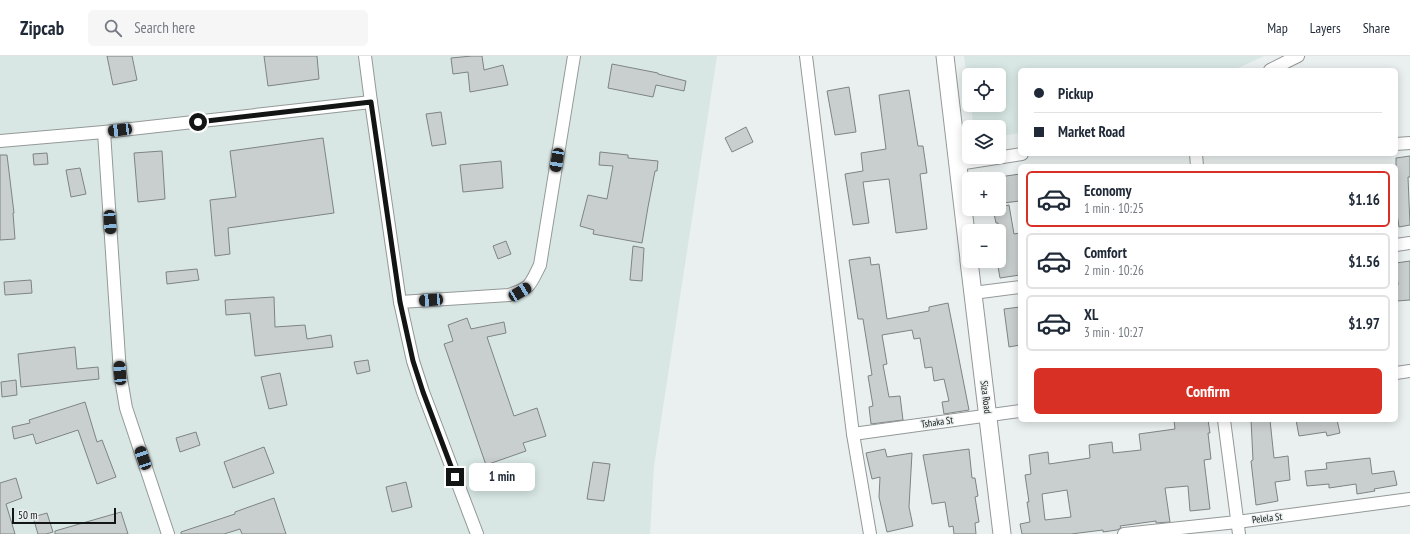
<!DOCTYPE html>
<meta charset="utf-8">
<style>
body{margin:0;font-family:"PT Sans Narrow",sans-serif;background:#f6f6f7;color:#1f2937;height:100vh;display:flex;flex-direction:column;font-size:15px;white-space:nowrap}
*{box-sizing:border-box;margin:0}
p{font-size:13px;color:#747a83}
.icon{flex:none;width:22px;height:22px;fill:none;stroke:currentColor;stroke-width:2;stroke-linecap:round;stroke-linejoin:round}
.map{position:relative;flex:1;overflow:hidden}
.drawer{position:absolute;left:1018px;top:108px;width:380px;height:258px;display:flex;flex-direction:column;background:#fff;border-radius:6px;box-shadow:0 2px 10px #0003}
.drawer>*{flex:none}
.hud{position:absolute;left:1018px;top:12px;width:380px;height:88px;border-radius:6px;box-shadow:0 2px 10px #0003;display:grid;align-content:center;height:88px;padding:0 16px;background:#fff}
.fabs{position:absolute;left:962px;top:12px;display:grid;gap:8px}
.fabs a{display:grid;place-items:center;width:44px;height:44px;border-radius:6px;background:#fff;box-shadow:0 2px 10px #0003;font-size:20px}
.scale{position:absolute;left:12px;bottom:10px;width:104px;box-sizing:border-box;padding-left:4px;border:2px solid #131514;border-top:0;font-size:11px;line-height:14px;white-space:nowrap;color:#131514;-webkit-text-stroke:3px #eaf0ef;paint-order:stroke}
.end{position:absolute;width:18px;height:18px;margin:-9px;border:5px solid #131514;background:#fff;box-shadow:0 0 0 2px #fff}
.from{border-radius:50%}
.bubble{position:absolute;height:28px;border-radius:6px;background:#fff;box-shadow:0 2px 10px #0003;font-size:13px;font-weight:700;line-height:28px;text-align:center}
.car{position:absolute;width:12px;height:24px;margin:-12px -6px;border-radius:5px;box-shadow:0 0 3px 1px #0007;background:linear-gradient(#222 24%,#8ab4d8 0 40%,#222 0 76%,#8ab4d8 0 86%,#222 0)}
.hud b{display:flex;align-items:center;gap:14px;height:38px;font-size:15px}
.hud b+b{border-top:1px solid #e0e1e3}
.hud i{width:10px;height:10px;background:#1f2937}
ul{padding:7px 0 0;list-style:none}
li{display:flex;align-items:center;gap:12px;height:56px;margin:0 8px 6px;padding:0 8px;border:2px solid #e0e1e3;border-radius:6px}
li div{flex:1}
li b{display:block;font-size:15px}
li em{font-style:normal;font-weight:700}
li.selected{border-color:#d93025}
li>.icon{width:36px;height:36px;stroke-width:1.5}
.cta{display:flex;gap:8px;margin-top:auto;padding:8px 16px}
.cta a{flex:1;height:46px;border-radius:6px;background:#d93025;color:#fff;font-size:16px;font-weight:700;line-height:46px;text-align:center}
header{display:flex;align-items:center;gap:24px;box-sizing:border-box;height:56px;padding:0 20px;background:#fff;border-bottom:1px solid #e0e1e3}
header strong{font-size:19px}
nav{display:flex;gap:22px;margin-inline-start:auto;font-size:14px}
.search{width:280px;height:36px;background:#f6f6f7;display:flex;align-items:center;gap:10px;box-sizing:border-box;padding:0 14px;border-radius:6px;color:#747a83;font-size:15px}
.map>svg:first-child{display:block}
.built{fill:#d8e7e4}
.building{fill:#c9cfce;stroke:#7e8483;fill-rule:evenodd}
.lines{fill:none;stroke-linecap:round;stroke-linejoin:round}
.street-casing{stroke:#949998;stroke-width:14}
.secondary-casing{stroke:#949998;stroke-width:19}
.street{stroke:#fff;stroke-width:12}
.secondary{stroke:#fff;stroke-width:17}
.route{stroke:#131514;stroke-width:5}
.labels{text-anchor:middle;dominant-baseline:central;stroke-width:3;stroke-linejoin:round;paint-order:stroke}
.street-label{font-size:10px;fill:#131514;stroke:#eaf0ef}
</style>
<header>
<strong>Zipcab</strong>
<div class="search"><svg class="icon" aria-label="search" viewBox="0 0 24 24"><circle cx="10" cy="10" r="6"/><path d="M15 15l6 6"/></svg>Search here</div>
<nav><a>Map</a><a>Layers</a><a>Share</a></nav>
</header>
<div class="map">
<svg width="1410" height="478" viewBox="0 0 1410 478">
<rect width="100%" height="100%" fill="#eaf0ef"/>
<!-- built -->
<g class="built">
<path d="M0,0H717L654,410L650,478H0Z"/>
<path d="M964,0H1264L1234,14H1020V77L1007,79L999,76V71H986L973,66L971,49H999V19H969V39Z"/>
</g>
<!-- building -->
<g class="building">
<path d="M107,0H132L137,24L113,29Z"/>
<path d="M264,0H317L319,23L268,30Z"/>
<path d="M472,0H482L484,14L503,9L508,29L470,36L468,16L453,18L451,2Z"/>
<path d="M612,8L658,17V18L686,25L684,35L656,29L653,41L608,32Z"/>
<path d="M849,31L856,76L835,79L827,35Z"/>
<path d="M909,34L918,90H923L927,117L920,118L927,173L896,177L889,123L863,126L869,167L853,169L845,118L863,115L861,97L886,93L879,39Z"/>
<path d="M441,56L446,88L432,90L426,58Z"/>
<path d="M746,71L753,86L732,96L725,82Z"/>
<path d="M323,82L334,157L228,172L230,198L215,200L210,144L236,141L230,95Z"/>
<path d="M162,95L165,143L138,146L134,97Z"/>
<path d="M600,96L628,99V102L658,105L657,115H655L648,151L642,187L593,178L594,174L580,170L588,139L607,143L613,110L599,109Z"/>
<path d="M47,97L48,108L34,109L33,98Z"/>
<path d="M0,99H7L14,157H13L15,183L0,184Z"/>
<path d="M1410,100V121H1408L1410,169L1399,171L1396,151V102Z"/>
<path d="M501,105L503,132L463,136L460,109Z"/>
<path d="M80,112L86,138L71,141L66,114Z"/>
<path d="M1020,118V145L1003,147L999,121Z"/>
<path d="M1009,149L1014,178L1020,177V219L1000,222L997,205H999V203L1004,202L998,167H996L993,153H999V151Z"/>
<path d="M506,185L511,198L498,203L493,190Z"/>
<path d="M633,190L644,192L642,225L630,224Z"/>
<path d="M870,201L871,209L879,208L887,263L929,255V251L948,247L969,354L944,358L942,346L949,345L944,323L934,325L932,311L925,312L920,282L914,283L912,274L882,279L887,308L883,309L889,341L900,340L903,364L871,368L869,351L873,350L868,320L872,319L863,263H858L849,204Z"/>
<path d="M1410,205V244L1397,245L1396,229H1398L1396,207Z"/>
<path d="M197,213L199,224L167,228L166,216Z"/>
<path d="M31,224L32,237L5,239L4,226Z"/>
<path d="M274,241L275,271L305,269L307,283L331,279L333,291L255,300L250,257L226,259L225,244Z"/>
<path d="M1020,251V289L1009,291L1004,253Z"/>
<path d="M467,262L471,273L504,266L506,277L487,281L514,360L537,352L546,380L523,387L526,395L486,409L444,288L453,285L448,269Z"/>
<path d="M75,291L77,313L98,311L99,323L21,331L18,298Z"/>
<path d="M368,304L370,315L357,318L354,306Z"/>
<path d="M280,317L287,349L269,353L261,321Z"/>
<path d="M16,324L17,339L2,341L1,326Z"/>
<path d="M85,346L97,386L102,384L116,421L97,428L78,374L36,388L33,378L14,383L12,371L30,367L29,364Z"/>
<path d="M1174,364H1208L1210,377H1208L1211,403L1204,404L1210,453L1190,455L1188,430L1165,432L1170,466L1156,467V465L1120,470L1121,472L1117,474L1103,476V474L1071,478H1022L1020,468L1030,466L1027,446H1029L1025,419L1031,418L1029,399L1048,396L1049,408L1090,402L1089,389L1112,386L1113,397L1141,394L1139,378L1175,373ZM1067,434L1071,461L1045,464L1042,438Z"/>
<path d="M1251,364H1270L1274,402L1288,400L1290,424L1275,426L1278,445L1256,449L1251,405L1253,404Z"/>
<path d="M1296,364H1337L1340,377L1327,380L1326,376L1299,380Z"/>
<path d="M196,376L200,389L180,396L176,382Z"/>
<path d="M264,391L274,417L233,432L224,406Z"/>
<path d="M885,393L887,401L912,397L909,451L913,470L887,476L879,441L880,421L872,423L866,397Z"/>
<path d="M969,393L972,422H975L978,440L975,441L979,466L975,467L976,478H954L953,470L949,471L945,446L932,448L923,399Z"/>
<path d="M1370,402L1372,418L1394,415L1397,429L1374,433L1375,435L1357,438L1356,428L1329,432V428L1307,430L1305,415L1327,413L1326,407Z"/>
<path d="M593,406L610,408L604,445L587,443Z"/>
<path d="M16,422L22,442L6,448L15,478H0V427Z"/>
<path d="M406,426L412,451L392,456L386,431Z"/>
<path d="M274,442L286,478H242L240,473L224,478H181V476L235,458V456Z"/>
<path d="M121,456L128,478H55V475Z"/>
<path d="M47,457L53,476L46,478H38L33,461Z"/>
</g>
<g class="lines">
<defs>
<g id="street">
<path d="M365,0L371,46L400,246L413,305L423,336L477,478"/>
<path d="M806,0L853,378L870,478"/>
<path d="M1270,14L1298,0"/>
<path d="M104,76L120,317L126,352L168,478"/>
<path d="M0,85L104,76L371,46"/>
<path d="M1396,88L1410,87"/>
<path d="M1196,98L1197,110"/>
<path d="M958,108L1022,98"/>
<path d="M1396,189L1410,187"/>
<path d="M973,237L1020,231"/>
<path d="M400,246L509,239C531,232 530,229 540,209L574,0"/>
<path d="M1396,317L1410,315"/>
<path d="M1224,364L1239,478"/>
<path d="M853,378L1020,355"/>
<path d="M1124,478L1237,466L1410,443"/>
</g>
<g id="secondary">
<path d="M945,0L969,203"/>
<path d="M969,205L1002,478"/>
</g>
</defs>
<!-- street casing -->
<use href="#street" class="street-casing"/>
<!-- secondary casing -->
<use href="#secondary" class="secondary-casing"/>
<!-- street -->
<use href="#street" class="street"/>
<!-- secondary -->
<use href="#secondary" class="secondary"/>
</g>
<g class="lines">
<!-- route -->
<path class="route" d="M198,66L371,46L400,246L413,305L423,336L455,421"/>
</g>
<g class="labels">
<!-- street labels -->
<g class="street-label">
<text transform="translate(986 341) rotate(83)">Siza Road</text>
<text transform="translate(937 366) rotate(-8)">Tshaka St</text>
<text transform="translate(1267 462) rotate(-7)">Pelela St</text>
</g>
</g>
</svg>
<div class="fabs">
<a><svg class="icon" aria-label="locate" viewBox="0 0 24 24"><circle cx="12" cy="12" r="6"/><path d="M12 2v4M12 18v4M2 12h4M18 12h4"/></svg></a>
<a><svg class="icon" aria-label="layers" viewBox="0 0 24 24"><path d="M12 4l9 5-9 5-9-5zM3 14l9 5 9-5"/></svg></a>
<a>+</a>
<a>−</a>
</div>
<div class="scale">50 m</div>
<i class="end from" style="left:198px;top:66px"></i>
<i class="end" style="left:455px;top:421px"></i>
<div class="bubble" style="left:469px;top:407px;width:66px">1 min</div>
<i class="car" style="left:120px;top:74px;rotate:263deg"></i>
<i class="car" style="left:557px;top:104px;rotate:189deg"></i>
<i class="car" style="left:110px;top:166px;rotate:176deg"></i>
<i class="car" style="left:520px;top:236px;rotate:59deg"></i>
<i class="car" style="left:431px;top:244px;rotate:266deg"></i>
<i class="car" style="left:120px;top:317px;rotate:356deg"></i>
<i class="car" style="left:143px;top:402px;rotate:341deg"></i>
<div class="hud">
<b><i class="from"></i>Pickup</b>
<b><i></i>Market Road</b>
</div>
<section class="drawer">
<ul>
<li class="selected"><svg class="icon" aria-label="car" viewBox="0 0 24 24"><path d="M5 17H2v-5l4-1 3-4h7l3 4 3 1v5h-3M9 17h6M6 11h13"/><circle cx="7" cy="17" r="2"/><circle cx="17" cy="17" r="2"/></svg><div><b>Economy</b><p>1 min · 10:25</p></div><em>$1.16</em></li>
<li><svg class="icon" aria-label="car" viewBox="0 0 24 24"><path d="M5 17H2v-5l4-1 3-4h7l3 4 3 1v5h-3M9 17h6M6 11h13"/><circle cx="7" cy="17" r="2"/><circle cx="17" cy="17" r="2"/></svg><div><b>Comfort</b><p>2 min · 10:26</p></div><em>$1.56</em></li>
<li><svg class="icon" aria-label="car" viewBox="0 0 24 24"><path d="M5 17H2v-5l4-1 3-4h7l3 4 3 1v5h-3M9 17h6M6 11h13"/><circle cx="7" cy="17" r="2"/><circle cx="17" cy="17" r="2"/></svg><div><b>XL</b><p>3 min · 10:27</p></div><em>$1.97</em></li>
</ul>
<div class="cta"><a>Confirm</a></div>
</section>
</div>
